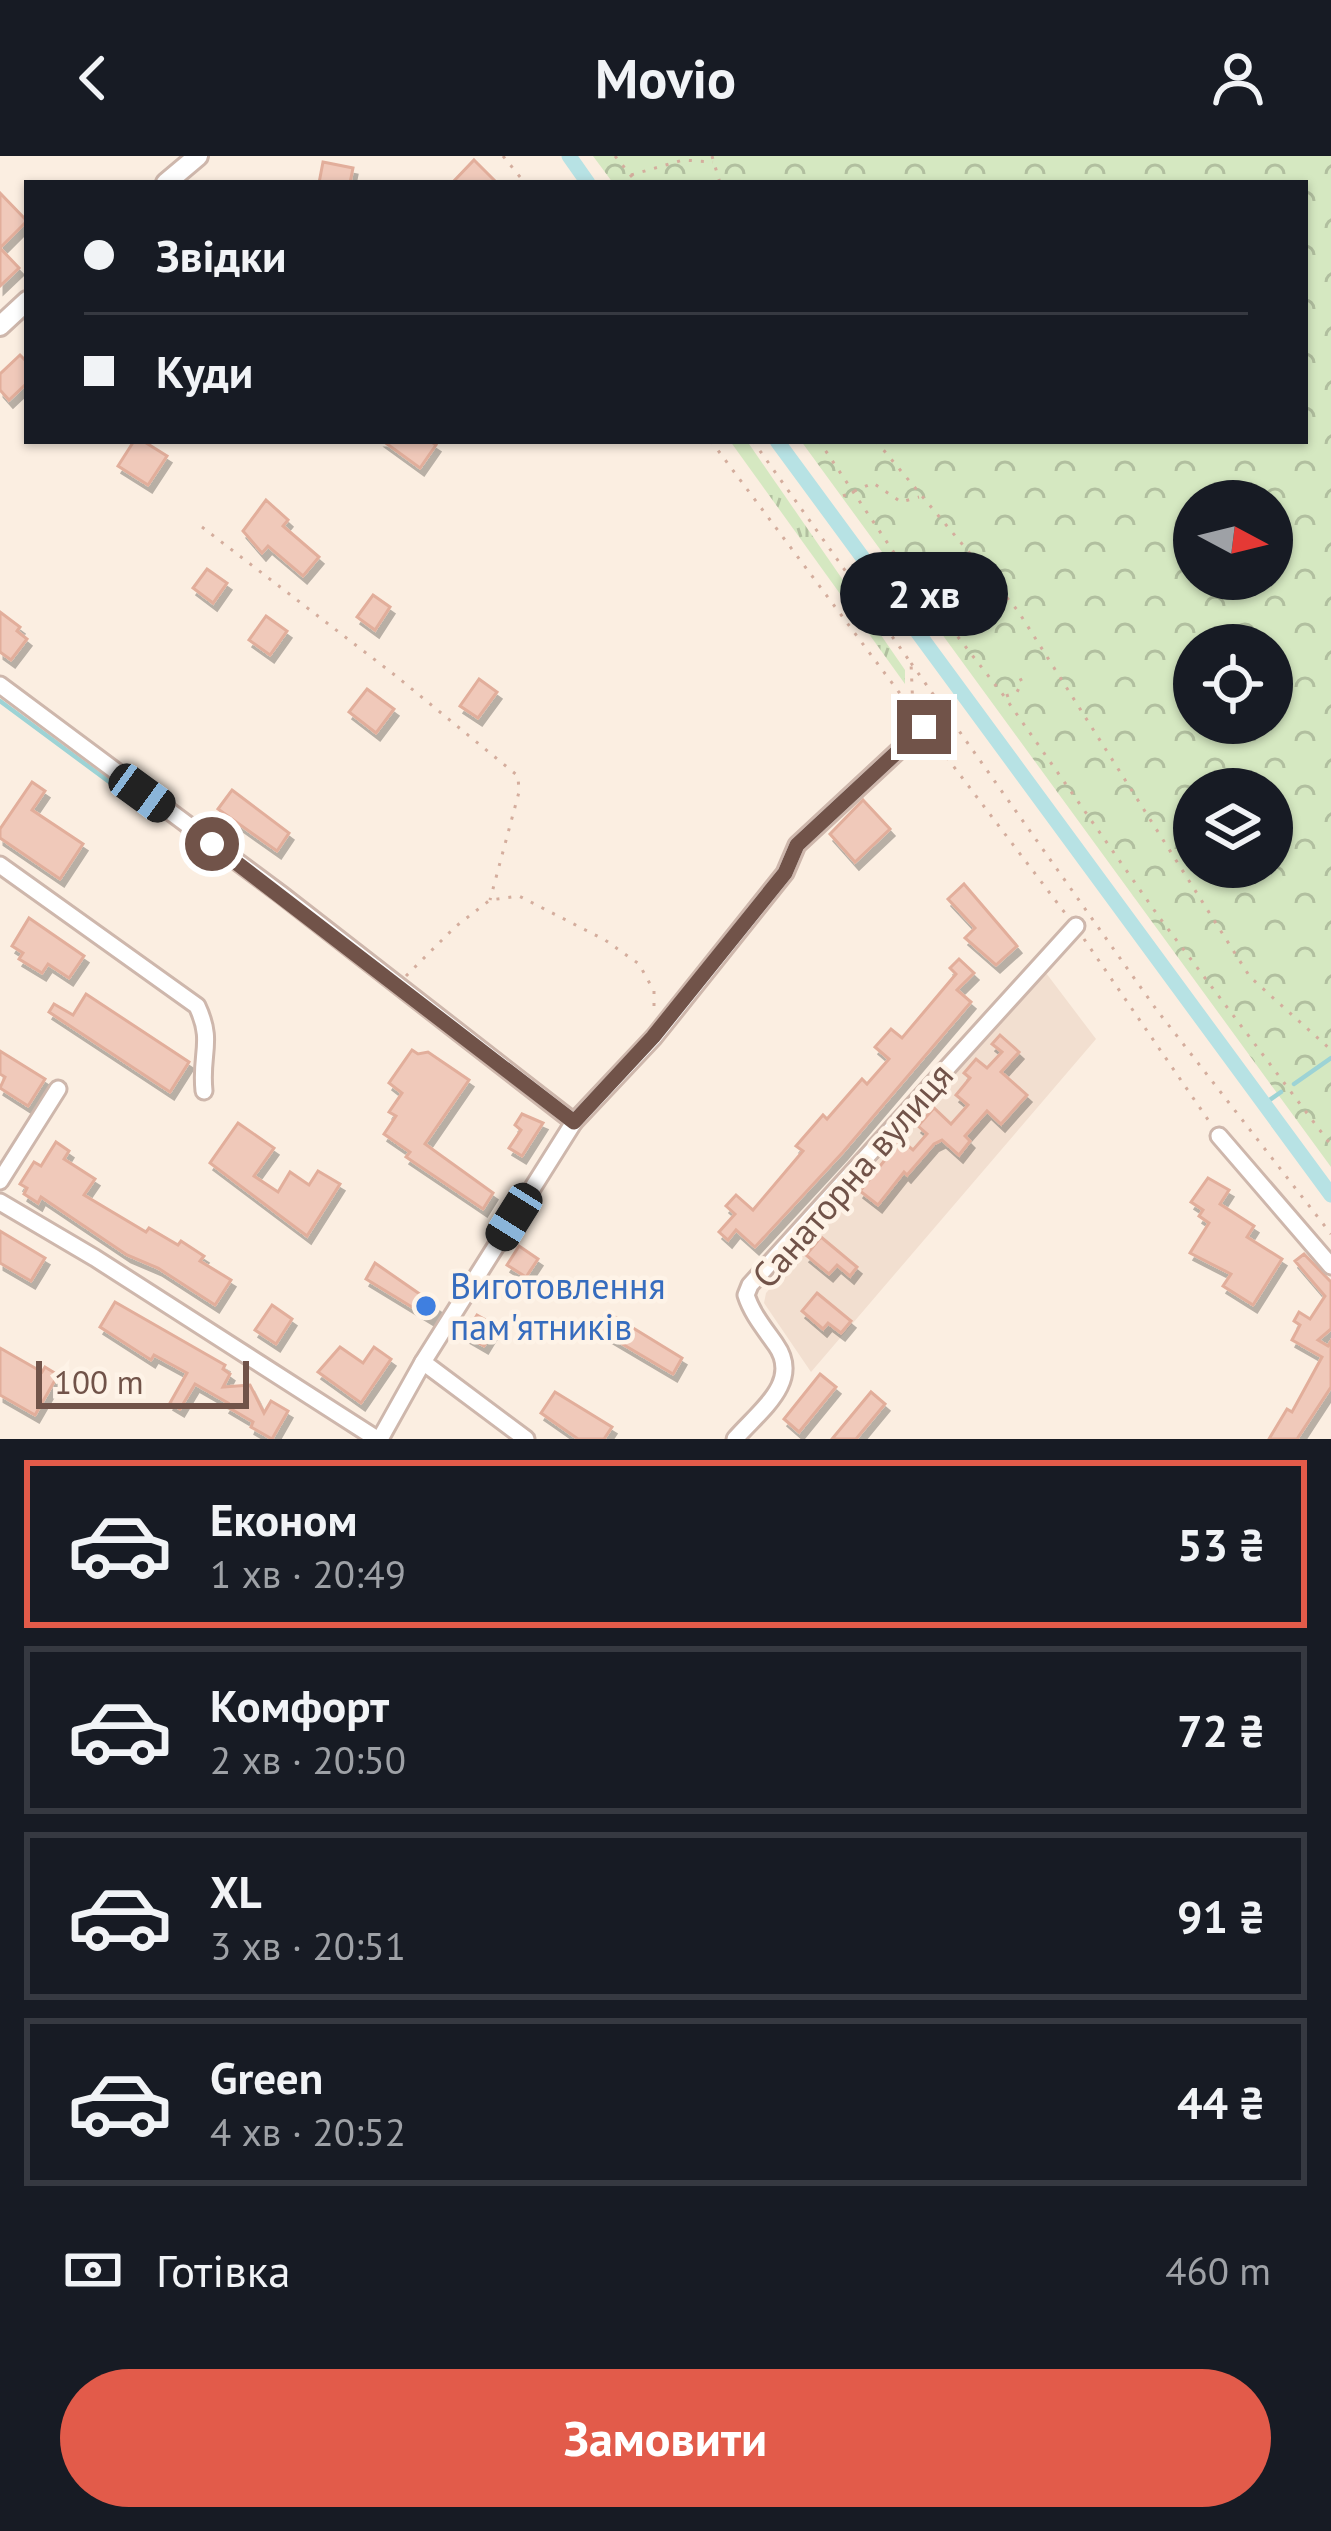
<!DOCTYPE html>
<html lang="uk">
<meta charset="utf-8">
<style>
body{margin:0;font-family:"PT Sans",sans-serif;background:#242831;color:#f1f3f6;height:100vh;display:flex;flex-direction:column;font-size:45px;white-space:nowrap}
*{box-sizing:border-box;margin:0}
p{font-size:39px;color:#9ea1a6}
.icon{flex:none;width:66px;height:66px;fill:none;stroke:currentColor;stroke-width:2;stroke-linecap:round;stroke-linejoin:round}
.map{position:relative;height:1283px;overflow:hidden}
.sheet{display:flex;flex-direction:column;background:#171b24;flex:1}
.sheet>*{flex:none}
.guide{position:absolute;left:24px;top:24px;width:1284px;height:264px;border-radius:0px;box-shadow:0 3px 9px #0004;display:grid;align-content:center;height:264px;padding:0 60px;background:#171b24}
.needle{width:78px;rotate:97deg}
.buttons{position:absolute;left:1173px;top:324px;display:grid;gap:24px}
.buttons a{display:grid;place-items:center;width:120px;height:120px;border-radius:50%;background:#171b24;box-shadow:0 3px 9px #0004;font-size:60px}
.scale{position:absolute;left:36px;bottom:30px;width:213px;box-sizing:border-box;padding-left:12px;border:6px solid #715349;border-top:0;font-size:33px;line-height:42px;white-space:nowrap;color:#715349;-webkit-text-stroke:9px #fef3e7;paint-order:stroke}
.end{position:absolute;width:54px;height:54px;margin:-27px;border:15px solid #715349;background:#fff;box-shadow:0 0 0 6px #fff}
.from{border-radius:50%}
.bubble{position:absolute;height:84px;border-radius:42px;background:#171b24;box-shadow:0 3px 9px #0004;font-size:39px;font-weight:800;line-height:84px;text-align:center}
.car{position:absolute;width:36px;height:72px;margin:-36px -18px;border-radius:15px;box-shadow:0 0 9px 3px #0007;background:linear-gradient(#222 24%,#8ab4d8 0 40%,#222 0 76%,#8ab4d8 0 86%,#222 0)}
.guide b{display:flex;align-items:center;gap:42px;height:114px;font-size:45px}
.guide b+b{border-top:3px solid #363941}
.guide i{width:30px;height:30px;background:#f1f3f6}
ul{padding:21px 0 0;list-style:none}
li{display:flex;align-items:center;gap:36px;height:168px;margin:0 24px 18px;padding:0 36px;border:6px solid #363941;border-radius:0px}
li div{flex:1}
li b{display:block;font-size:45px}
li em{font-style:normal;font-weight:800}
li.active{border-color:#e25b4a}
li>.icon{width:108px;height:108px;stroke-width:1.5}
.pay{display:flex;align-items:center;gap:30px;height:132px;padding:0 60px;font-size:45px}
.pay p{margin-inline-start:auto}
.cta{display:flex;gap:24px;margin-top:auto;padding:24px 60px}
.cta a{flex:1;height:138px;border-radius:72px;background:#e25b4a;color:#fff;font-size:48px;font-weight:800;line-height:138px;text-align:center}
header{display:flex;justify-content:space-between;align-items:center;height:156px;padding:0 60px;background:#171b24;font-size:54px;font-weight:800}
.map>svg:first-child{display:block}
.residential{fill:#f2dfd0}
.grass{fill:url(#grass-tufts)}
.forest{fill:url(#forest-crowns);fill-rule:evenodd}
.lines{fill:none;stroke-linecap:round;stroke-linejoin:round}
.stream{stroke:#9dd3d5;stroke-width:4.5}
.canal{stroke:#b7e2e4;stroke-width:15}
.building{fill:#f0c9ba;stroke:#e2ae9b;stroke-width:3;filter:url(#shadow)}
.minor-casing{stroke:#ceb7ac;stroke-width:21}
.tertiary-casing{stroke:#ceb7ac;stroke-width:24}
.path{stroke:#d4ad9d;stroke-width:3;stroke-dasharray:3 9;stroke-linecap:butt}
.minor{stroke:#fff;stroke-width:15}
.tertiary{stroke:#fff;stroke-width:18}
.route{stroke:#715349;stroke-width:15}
.shop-dot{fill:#3f7fe0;stroke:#fef3e7;stroke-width:4.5}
.labels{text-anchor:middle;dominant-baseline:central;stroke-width:9;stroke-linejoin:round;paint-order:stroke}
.street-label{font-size:36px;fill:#715349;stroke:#fef3e7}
.shop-label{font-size:36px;fill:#366cbe;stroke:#fef3e7;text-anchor:start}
</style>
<header><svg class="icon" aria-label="back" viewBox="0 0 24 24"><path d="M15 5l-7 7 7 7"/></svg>Movio<svg class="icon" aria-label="person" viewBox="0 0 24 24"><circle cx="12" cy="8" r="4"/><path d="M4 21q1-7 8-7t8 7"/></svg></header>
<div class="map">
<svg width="1331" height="1283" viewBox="0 0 1331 1283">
<defs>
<pattern id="grass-tufts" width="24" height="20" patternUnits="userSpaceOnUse" patternTransform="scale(3)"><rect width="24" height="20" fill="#d5e8c1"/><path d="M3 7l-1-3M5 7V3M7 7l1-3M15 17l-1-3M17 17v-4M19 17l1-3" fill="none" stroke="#b1bf9f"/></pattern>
<pattern id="forest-crowns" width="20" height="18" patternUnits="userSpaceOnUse" patternTransform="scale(3)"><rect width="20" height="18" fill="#d5e8c1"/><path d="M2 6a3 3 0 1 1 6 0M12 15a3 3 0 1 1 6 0" fill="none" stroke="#b1bf9f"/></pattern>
<filter id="shadow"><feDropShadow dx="4" dy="7" stdDeviation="0" flood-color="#0004"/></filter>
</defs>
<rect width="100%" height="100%" fill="#fbeee1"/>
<!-- residential -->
<path class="residential" d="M1043,813L1096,883L811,1216L764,1147L766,1137L847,1045L902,973Z"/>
<!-- grass -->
<path class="grass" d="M730,285H747L905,514V528Z"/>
<!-- forest -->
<path class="forest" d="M593,0H1331V1011L801,285H1305V27H613ZM1194,345H1272V423H1194ZM1194,489H1272V567H1194ZM1194,633H1272V711H1194Z"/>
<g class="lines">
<!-- stream -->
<g class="stream">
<path d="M0,545L158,662"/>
<path d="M1294,928L1331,902"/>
<path d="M1264,948L1281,936"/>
</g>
<!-- canal -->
<g class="canal">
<path d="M569,0L588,27"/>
<path d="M777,285L1331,1039"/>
</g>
</g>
<!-- building -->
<g class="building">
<path d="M474,4L497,27H452Z"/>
<path d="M323,6L353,12L350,27H319Z"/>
<path d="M0,37L27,65L0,92L19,112L0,130Z"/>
<path d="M20,199L27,206V227L9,244L0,234V218Z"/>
<path d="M134,285H143L167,300L148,329L118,310Z"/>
<path d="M383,285H430L436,289L420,312Z"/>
<path d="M266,344L288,364L283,370L319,401L303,420L268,390L262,397L243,375Z"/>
<path d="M207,413L227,427L213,447L193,432Z"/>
<path d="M373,439L390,451L375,474L357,461Z"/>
<path d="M0,456L20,471L17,475L27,483L11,504L0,496Z"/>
<path d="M266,460L287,475L270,499L249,484Z"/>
<path d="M479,523L497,536L478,562L460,550Z"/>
<path d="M367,533L394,553L376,577L349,556Z"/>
<path d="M32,626L45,635L32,654L83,688L60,723L0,682V673Z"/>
<path d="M232,634L289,677L277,695L218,653Z"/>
<path d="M863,644L890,673L855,706L830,678Z"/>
<path d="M964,728L1017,790L996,809L965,782L975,772L948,743Z"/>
<path d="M29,762L84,800L69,822L48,808L42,817L19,803L23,797L12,790Z"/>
<path d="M959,803L974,817L957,834L971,846L843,996L755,1091L736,1074L728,1084L719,1076L735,1058L726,1050L736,1039L753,1054L803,995L796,990L823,959L827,963L862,923L867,928L889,903L875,891L891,873L902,882L956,818L950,812Z"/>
<path d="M86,838L189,906L170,936L49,856L54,848L73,859Z"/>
<path d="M1000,879L1019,896L1001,916L1027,939L1001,968L987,955L965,980L970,985L959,999L942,984L934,988L907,1019L904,1016L878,1049L860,1035L901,984L913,994L927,978L918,970L934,952L951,968L968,949L956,939L970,922L964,917L976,903L987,912L1002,896L992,888Z"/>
<path d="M412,894L418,898L428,896L469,924L425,988L493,1037L483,1053L406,1001L410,996L384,978L396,960L389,956L402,937L389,927Z"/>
<path d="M0,895L45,923L28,950L0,932L5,921L0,918Z"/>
<path d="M522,958L543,967L522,1000L509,992L521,974L515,969Z"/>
<path d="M238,967L274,992L254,1020L278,1036L290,1016L309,1029L318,1015L340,1028L307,1080L210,1007Z"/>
<path d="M56,986L69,995L64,1003L95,1023L84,1039L146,1076L149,1072L178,1089L181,1085L204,1100L200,1105L231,1124L215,1149L158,1112L127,1099L41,1041L38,1047L24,1038L27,1032L20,1028L34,1006L41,1010Z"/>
<path d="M1208,1022L1229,1034L1220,1048L1254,1070L1247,1081L1282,1103L1253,1149L1223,1130L1231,1118L1190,1097L1209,1067L1199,1060L1203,1054L1191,1046Z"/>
<path d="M0,1075L45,1102L31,1125L0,1107Z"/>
<path d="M821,1081L857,1111L850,1120L837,1109L829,1118L806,1099Z"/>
<path d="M519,1090L538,1103L526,1121L507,1109Z"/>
<path d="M1304,1098L1331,1126V1173L1318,1184L1328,1190L1331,1185V1231L1297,1283H1269L1287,1253L1292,1256L1322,1201L1292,1184L1300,1169L1294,1165L1299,1156L1310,1163L1325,1140L1295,1105Z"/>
<path d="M375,1107L437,1150L430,1162L366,1123Z"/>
<path d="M817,1137L851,1165L841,1177L828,1167L823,1173L802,1155Z"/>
<path d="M115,1146L225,1209L223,1213L230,1218L223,1231L250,1229L264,1257L271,1245L288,1255L272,1283L251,1271L253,1266L226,1250L228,1247L195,1228L180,1253L170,1247L187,1217L154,1199L151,1204L100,1171Z"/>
<path d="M272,1149L292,1163L276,1188L255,1174Z"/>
<path d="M607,1156L682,1202L673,1218L597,1173Z"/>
<path d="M477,1159L496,1170L484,1190L465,1179Z"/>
<path d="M340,1191L363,1207L374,1191L391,1203L361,1247L318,1216Z"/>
<path d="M0,1192L42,1216L45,1211L58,1219L35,1259L0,1239Z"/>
<path d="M820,1218L836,1231L799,1276L784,1263Z"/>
<path d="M555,1236L612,1271L604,1283H578L541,1257Z"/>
<path d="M871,1236L885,1248L856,1283H832Z"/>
</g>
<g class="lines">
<defs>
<g id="minor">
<path d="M0,529L282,739L574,966L423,1206L380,1283"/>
<path d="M0,709L197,850C214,886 200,897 204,935"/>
<path d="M574,966L654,881L785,717L797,689L924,571"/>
<path d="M1219,980L1331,1110"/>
<path d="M0,1025L58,933"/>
<path d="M0,1046L95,1102L377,1283"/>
<path d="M423,1206L526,1283"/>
<path d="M735,1283C759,1255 802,1226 776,1189C765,1173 752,1158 746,1139L750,1129L1076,770"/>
</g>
<g id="tertiary">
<path d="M166,27L198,0"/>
<path d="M0,170L27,145"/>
</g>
</defs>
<!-- minor casing -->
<use href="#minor" class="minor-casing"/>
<!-- tertiary casing -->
<use href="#tertiary" class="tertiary-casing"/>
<!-- path -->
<g class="path">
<path d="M503,0L525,27"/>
<path d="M615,0L637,27"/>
<path d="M712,0L720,27"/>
<path d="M631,19L683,4L713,6"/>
<path d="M711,285L916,559"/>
<path d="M753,285L911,507L913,553"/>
<path d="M819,285L905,413L1004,540L1159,761L1331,989"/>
<path d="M876,285L1018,455L1250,821L1331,894"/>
<path d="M843,340L873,327L901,346L919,341"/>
<path d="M202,371L396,520L518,620L519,636L490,744"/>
<path d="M911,507L1156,853L1331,1078"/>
<path d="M1006,540L1017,536L1022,526L1017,516"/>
<path d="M932,582L1068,761"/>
<path d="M1084,783L1211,968"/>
<path d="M406,820L455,771L490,744L519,740L605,784L639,808L654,835V855"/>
</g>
<!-- minor -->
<use href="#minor" class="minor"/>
<!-- tertiary -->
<use href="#tertiary" class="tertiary"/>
</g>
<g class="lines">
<!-- route -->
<path class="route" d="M212,688L574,966L653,881L785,717L797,689L924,571"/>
</g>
<!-- markers -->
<circle class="shop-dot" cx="426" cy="1150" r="12"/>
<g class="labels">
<!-- street labels -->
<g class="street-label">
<text transform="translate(852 1019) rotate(-49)">Санаторна вулиця</text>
</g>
<!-- shop labels -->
<g class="shop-label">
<text x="450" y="1129">Виготовлення<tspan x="450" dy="41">пам'ятників</tspan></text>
</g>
</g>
</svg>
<div class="buttons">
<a><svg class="needle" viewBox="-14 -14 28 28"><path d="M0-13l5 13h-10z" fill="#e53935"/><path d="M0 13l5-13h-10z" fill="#9ea1a6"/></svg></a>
<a><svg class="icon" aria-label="locate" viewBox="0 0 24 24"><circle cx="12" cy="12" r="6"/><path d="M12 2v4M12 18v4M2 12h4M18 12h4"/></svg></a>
<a><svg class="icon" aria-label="layers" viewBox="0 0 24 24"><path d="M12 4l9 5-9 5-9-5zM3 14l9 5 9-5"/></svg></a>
</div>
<div class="scale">100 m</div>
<i class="end from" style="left:212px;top:688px"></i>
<i class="end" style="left:924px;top:571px"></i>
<div class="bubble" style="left:840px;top:396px;width:168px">2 хв</div>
<i class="car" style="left:142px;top:637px;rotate:126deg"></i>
<i class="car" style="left:514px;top:1061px;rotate:212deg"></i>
<div class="guide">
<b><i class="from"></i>Звідки</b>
<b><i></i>Куди</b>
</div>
</div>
<section class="sheet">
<ul>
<li class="active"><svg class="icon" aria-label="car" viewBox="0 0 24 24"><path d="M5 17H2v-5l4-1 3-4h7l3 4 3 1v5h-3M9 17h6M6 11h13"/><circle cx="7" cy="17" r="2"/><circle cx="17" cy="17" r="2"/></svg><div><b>Економ</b><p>1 хв · 20:49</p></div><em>53 ₴</em></li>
<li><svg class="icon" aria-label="car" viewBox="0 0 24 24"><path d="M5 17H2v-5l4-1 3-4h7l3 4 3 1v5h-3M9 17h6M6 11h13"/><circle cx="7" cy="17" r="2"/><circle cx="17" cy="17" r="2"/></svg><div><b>Комфорт</b><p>2 хв · 20:50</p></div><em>72 ₴</em></li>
<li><svg class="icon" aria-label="car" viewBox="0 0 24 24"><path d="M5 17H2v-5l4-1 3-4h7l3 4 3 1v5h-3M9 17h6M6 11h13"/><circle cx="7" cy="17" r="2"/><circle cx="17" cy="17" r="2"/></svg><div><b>XL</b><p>3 хв · 20:51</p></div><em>91 ₴</em></li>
<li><svg class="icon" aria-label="car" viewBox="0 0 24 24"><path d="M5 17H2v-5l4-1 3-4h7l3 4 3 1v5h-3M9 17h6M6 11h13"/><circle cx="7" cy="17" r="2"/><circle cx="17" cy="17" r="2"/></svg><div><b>Green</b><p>4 хв · 20:52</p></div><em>44 ₴</em></li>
</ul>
<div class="pay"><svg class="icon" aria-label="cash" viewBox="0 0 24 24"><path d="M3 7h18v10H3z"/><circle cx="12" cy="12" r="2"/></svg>Готівка<p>460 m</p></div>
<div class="cta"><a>Замовити</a></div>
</section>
